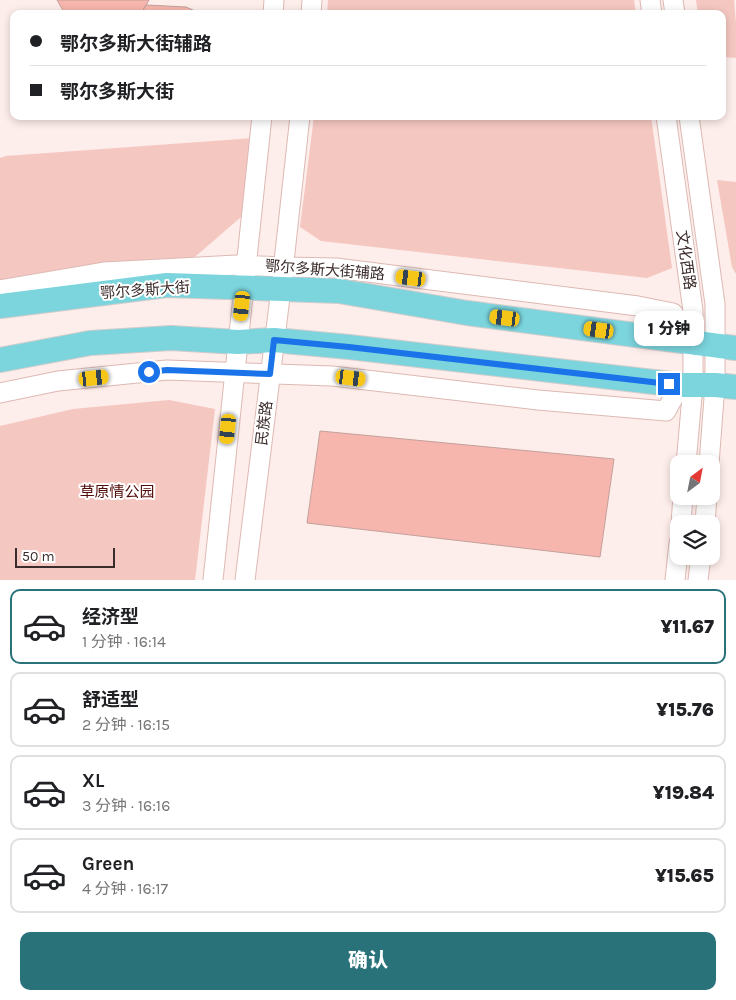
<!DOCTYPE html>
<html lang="zh">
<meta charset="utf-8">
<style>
body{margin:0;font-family:Karla,"Noto Sans SC",sans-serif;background:#f2f2f2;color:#202124;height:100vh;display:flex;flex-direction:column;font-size:19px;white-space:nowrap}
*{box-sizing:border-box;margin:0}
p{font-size:16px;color:#757577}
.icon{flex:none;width:28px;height:28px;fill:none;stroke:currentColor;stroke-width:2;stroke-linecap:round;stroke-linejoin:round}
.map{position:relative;height:580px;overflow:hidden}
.drawer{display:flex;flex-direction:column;background:#fff;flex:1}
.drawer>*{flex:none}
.hud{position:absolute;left:10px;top:10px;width:716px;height:110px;border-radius:10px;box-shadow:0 2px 8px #0003;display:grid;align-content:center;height:110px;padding:0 20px;background:#fff}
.needle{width:32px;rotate:32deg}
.buttons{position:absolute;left:670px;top:455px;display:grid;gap:10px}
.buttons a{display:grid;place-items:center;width:50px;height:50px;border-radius:10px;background:#fff;box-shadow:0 2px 8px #0003;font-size:25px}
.scale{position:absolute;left:15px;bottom:12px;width:100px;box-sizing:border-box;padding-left:5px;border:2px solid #3a2c2a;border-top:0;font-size:14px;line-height:18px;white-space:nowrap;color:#3a2c2a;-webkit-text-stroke:4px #fff;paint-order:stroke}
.end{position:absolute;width:22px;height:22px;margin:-11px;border:6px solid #1a73e8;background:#fff;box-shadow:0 0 0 2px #fff}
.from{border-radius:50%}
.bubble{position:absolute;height:35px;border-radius:10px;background:#fff;box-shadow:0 2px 8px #0003;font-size:16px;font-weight:800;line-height:35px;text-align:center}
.car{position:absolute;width:15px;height:30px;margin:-15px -8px;border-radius:6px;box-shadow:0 0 4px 1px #0007;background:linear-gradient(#f5c518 24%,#345 0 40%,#f5c518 0 76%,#345 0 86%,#f5c518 0)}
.hud b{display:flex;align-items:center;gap:18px;height:48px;font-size:19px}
.hud b+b{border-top:1px solid #e0e0e0}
.hud i{width:12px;height:12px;background:#202124}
ul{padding:9px 0 0;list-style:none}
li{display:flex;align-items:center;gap:15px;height:75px;margin:0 10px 8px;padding:0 10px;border:2px solid #e0e0e0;border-radius:10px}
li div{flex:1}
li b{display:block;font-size:19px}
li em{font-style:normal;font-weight:800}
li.selected{border-color:#29727a}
li>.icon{width:45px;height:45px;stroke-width:1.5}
.action{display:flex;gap:10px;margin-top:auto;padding:10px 20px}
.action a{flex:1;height:58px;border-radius:10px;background:#29727a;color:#fff;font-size:20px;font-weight:800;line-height:58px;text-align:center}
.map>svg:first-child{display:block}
.green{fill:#f5c7c1}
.building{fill:#f7b6ad;stroke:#c3a09b}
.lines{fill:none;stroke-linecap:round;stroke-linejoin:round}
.minor-casing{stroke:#ddb9b3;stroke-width:21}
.major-casing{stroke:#d0cccc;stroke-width:26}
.minor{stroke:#fff;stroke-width:19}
.major{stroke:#7cd4dd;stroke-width:24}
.route{stroke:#1a73e8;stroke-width:6}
.labels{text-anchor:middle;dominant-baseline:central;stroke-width:4;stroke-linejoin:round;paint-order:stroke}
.street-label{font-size:15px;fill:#3a2c2a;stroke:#fff}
.park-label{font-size:15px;fill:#520c09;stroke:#fff}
</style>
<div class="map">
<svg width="736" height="580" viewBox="0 0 736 580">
<rect width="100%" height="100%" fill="#fdedeb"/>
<!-- green -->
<g class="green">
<path d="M328,0H634L636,14H327Z"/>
<path d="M696,0H734L736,23V58L723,57L722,14H698Z"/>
<path d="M314,116H651L672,268L647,278L321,241L300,227Z"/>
<path d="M254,138L248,211L189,262L0,284V158L6,156Z"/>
<path d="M717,180L736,182V274L732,267Z"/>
<path d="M169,400L215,409L195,580H0V426L73,409Z"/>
</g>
<!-- building -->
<g class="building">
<path d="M57,0H149L141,14H65Z"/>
<path d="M146,5L186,7L202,14H141Z"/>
<path d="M320,431L614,459L600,557L307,523Z"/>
</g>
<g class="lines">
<defs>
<g id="minor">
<path d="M650,0L652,14"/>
<path d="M673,0L675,14"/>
<path d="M273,14L274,0"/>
<path d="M311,14L312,0"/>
<path d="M666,116L693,311V385L686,464"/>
<path d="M689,116L715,304V385L709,464"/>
<path d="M0,290L104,272L237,265L284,267L336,268L638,306L673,313L693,343"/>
<path d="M0,393L58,381L167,370L332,376L538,400L666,411L680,385"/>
<path d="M681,524L683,496"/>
<path d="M705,524L707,496"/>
<path d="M213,580L262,116"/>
<path d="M245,580L281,289L300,116"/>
<path d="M675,580L679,543"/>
<path d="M698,580L701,556"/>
</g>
<g id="major">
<path d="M0,306L167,285L339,291L467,313L736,348"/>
<path d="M0,360L90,343L171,338L238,342L274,340L349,347L680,385H715L736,387"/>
</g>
</defs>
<!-- minor casing -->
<use href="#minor" class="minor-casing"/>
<!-- major casing -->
<use href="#major" class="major-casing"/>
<!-- minor -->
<use href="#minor" class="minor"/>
<!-- major -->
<use href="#major" class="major"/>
</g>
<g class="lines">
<!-- route -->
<path class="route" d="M149,372L167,370L270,374L274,340L349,347L669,384"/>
</g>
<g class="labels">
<!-- street labels -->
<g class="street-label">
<text transform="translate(686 260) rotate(82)">文化西路</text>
<text transform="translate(325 270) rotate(4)">鄂尔多斯大街辅路</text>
<text transform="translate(145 290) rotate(-4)">鄂尔多斯大街</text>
<text transform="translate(264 423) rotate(-83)">民族路</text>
</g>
<!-- park labels -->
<g class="park-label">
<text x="117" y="492">草原情公园</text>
</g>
</g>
</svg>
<div class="buttons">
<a><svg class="needle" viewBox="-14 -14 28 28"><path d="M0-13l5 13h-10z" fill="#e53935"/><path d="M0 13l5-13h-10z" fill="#757577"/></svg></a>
<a><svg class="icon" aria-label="layers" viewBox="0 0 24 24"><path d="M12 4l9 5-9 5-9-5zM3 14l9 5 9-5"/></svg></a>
</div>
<div class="scale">50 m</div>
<i class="end from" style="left:149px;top:372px"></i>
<i class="end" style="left:669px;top:384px"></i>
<div class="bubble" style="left:634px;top:311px;width:70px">1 分钟</div>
<i class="car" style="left:411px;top:278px;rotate:277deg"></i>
<i class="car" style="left:242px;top:306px;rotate:186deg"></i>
<i class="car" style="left:505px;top:318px;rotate:277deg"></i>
<i class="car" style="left:599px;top:330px;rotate:278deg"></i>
<i class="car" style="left:94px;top:378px;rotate:84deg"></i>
<i class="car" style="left:351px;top:378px;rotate:97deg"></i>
<i class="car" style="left:228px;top:429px;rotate:186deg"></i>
<div class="hud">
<b><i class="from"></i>鄂尔多斯大街辅路</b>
<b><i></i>鄂尔多斯大街</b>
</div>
</div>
<section class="drawer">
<ul>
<li class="selected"><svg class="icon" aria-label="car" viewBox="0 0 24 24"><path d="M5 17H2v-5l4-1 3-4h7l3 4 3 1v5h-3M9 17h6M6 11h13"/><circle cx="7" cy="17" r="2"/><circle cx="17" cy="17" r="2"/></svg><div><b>经济型</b><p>1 分钟 · 16:14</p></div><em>¥11.67</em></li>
<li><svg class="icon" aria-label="car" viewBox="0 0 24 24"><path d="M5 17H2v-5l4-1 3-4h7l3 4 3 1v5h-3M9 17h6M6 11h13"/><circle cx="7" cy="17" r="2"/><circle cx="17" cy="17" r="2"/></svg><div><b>舒适型</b><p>2 分钟 · 16:15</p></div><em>¥15.76</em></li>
<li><svg class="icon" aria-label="car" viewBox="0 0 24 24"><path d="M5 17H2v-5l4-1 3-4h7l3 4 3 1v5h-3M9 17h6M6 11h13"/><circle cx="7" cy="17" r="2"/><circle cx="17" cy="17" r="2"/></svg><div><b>XL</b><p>3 分钟 · 16:16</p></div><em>¥19.84</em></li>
<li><svg class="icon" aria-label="car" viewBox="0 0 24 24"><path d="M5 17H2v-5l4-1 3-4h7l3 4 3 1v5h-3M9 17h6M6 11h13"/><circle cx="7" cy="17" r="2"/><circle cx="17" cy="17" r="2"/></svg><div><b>Green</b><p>4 分钟 · 16:17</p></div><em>¥15.65</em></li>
</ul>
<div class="action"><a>确认</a></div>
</section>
